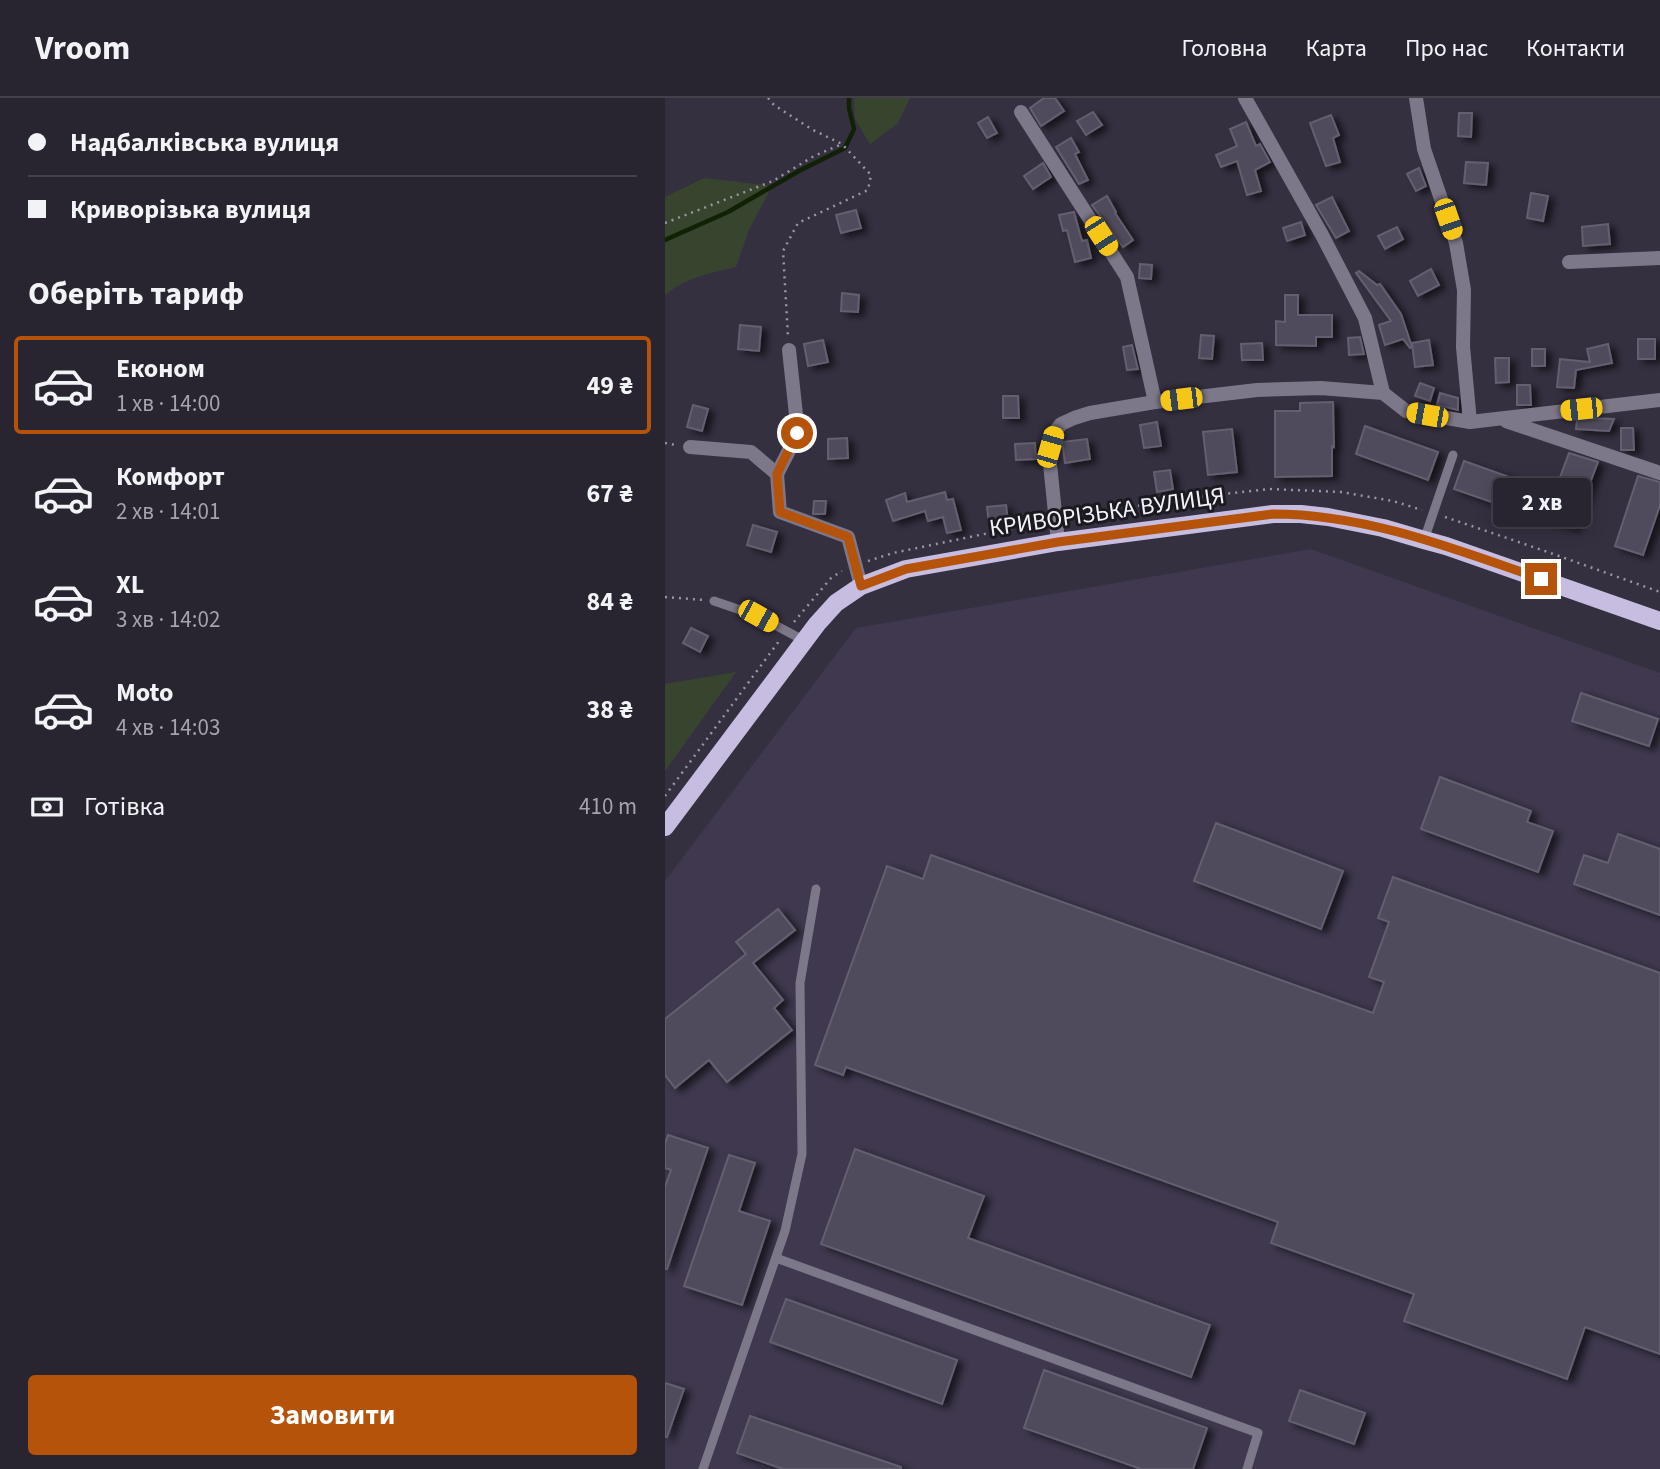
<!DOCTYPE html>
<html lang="uk">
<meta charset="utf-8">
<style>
body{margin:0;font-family:"Source Sans 3",sans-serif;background:#34303c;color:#f1f3f6;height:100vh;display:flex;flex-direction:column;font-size:26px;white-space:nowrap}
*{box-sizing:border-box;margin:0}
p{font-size:23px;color:#a5a4ab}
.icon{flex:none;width:38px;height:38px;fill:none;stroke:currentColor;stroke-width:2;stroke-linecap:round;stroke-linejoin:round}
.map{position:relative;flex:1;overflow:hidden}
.panel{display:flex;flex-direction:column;background:#282430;width:665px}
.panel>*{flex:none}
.top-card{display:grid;align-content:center;height:154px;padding:0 28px;background:#282430}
.end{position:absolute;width:32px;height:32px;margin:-16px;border:9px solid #b45309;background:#fff;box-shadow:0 0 0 4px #fff}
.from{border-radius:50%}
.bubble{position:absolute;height:49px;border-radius:7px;background:#282430;box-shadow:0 4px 18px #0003,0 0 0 2px #44414c;font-size:23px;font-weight:700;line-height:49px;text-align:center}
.car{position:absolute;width:21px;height:42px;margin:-21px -10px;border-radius:9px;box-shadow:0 0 5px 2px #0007;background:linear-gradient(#f5c518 24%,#345 0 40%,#f5c518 0 76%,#345 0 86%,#f5c518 0)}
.top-card b{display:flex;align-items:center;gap:24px;height:66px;font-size:26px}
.top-card b+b{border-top:2px solid #44414c}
.top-card i{width:18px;height:18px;background:#f1f3f6}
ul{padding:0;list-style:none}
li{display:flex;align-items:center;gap:21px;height:98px;margin:0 14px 10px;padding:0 14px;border:4px solid transparent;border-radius:7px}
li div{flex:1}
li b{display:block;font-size:26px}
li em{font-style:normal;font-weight:700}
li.current{border-color:#b45309}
li>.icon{width:63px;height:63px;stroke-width:1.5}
h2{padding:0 28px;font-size:32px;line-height:84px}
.pay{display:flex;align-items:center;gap:18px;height:77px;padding:0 28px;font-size:26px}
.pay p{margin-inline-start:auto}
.action{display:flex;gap:14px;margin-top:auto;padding:14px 28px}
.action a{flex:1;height:80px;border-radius:7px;background:#b45309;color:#fff;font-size:28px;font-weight:700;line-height:80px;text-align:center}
header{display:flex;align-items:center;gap:42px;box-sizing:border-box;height:98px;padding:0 35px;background:#282430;border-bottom:2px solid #44414c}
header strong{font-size:33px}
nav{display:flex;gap:38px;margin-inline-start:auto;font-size:24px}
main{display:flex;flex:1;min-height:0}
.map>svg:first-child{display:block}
.built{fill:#3f384e}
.green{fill:#37452e}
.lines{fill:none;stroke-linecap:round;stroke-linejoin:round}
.stream{stroke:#102203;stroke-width:4.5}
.building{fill:#504b5c;stroke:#645f70;stroke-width:2;filter:url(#shadow)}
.path{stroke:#9a96a3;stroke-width:2.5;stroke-dasharray:2 5;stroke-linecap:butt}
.service{stroke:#7d7889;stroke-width:9}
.minor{stroke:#7d7889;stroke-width:14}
.primary{stroke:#c7bde0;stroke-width:18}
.route{stroke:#b45309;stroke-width:9}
.labels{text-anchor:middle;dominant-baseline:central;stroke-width:6;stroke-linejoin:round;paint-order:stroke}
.street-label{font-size:24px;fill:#f5f2fc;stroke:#1c1a21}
</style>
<header>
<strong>Vroom</strong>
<nav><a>Головна</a><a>Карта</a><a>Про нас</a><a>Контакти</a></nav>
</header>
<main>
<section class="panel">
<div class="top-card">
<b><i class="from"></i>Надбалківська вулиця</b>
<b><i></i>Криворізька вулиця</b>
</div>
<h2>Оберіть тариф</h2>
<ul>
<li class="current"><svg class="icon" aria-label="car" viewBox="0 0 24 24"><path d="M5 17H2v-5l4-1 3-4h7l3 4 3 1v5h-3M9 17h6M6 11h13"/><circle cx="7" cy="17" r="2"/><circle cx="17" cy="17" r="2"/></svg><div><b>Економ</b><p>1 хв · 14:00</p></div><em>49 ₴</em></li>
<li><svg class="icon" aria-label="car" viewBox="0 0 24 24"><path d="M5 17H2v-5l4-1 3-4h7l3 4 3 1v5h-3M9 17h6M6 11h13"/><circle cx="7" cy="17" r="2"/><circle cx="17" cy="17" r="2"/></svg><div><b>Комфорт</b><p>2 хв · 14:01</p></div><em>67 ₴</em></li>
<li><svg class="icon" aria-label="car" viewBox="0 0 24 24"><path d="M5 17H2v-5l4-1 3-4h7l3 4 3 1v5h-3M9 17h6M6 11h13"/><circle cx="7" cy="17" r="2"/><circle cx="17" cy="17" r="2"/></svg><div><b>XL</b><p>3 хв · 14:02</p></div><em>84 ₴</em></li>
<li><svg class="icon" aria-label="car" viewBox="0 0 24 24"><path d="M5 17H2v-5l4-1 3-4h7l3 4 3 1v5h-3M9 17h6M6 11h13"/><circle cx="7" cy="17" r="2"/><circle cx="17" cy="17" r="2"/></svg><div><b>Moto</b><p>4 хв · 14:03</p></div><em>38 ₴</em></li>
</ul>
<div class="pay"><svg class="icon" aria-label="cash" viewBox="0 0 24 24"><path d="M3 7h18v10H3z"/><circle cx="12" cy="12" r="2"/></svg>Готівка<p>410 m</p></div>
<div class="action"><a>Замовити</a></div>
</section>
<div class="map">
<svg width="995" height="1371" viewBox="0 0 995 1371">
<defs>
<filter id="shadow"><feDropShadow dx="6" dy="3.5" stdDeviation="3.5" flood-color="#0009"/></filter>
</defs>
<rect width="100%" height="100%" fill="#353040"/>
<!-- built -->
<path class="built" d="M646,451L995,575V1371H0V783L191,530Z"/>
<!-- green -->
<g class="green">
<path d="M189,0H245L233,25L205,46L190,21Z"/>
<path d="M39,80L107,88L84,132L71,169C45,175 20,180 0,197V99Z"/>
<path d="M71,574L0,673V586Z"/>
</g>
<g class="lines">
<!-- stream -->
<path class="stream" d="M0,142L63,114L134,73L180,50L189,31L184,10V0"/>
</g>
<!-- building -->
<g class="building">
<path d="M379,0H390L399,13L376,28L365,10Z"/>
<path d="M428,14L437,27L421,37L412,23Z"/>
<path d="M794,15H807L806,39L793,38Z"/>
<path d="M666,17L674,37L668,40L675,64L661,68L645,25Z"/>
<path d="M323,19L332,35L322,40L313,25Z"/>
<path d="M581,24L591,48L595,46L605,64L590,72L596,93L582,97L572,63L556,69L551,57L572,48L565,31Z"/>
<path d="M406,40L414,54L410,56L423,82L414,86L391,49Z"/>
<path d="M801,64L823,65L821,87L799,85Z"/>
<path d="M378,65L386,79L368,91L359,78Z"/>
<path d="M754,70L761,88L751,93L742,76Z"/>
<path d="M866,95L883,98L878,123L862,120Z"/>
<path d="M442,98L451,114L450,115L468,142L458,149L427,107Z"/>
<path d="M667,99L684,133L671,140L651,107Z"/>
<path d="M191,112L196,130L176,135L171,117Z"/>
<path d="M409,114L417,143L422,142L426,160L410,164L402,132L398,133L394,117Z"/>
<path d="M636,124L640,137L622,143L618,130Z"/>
<path d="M943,126L945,146L918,148L917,129Z"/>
<path d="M732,129L738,141L720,151L713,138Z"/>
<path d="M475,166L487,167L486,181L474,180Z"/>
<path d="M766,171L774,187L753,198L745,183Z"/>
<path d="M694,173L712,187L715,186L736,216L747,249L745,250L738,241L720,247L714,227L726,223L691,175Z"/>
<path d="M177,195L194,197L193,214L176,213Z"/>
<path d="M620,197H633V217H667V239H651V248L611,247V223L620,224Z"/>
<path d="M75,227L96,229L94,253L73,251Z"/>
<path d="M536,237L549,238L547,261L534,260Z"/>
<path d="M695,239L699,256L684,257L683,240Z"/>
<rect x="973" y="241" width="17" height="20"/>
<path d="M158,242L163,264L143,268L139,246Z"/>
<path d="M764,242L768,267L750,269L747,245Z"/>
<path d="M597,245L598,262H577L576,246Z"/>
<path d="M943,246L947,265L911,272L909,290L892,289L895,261L925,264L922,251Z"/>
<path d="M467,247L473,271L462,272L458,249Z"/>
<rect x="867" y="251" width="13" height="17"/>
<path d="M830,260H844V284L831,285Z"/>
<path d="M755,285L769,290L765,303L750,298Z"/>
<path d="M852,287H865L866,307H852Z"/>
<path d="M775,295L793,300V312L772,307Z"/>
<path d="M338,298H353L354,320H338Z"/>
<path d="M668,304L669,349L667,348V378L610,379V313H635V305Z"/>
<path d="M28,307L43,311L37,333L22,329Z"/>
<path d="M922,320L949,321L944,333L911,331L912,321Z"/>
<path d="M492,324L496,348L479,350L475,327Z"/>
<path d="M700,328L773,354L763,382L691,356Z"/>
<path d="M956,330H968L969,352H956Z"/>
<path d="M567,331L572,374L543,377L538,334Z"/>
<path d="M182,340L183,360L163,361V341Z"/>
<path d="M422,341L425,361L400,365L397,344Z"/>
<path d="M370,345L371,361L351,362L350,346Z"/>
<path d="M904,355L933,364L908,430L880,420Z"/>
<path d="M799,363L864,386L855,414L789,391Z"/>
<path d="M505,372L508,391L492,394L489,374Z"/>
<path d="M973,378L995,384V407L978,457L950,448Z"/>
<path d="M280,394L282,402L288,401L296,432L282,435L278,419L263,423L260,413L228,423L221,402L240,395L242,404Z"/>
<path d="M149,403H161L160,416H148Z"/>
<path d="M341,407L343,423L324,425L322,409Z"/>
<path d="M88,427L112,434L106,454L82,447Z"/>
<path d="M26,530L43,538L35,554L18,545Z"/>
<path d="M916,595L993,621L984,648L907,623Z"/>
<path d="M775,679L866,713L862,724L888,733L873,774L756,731Z"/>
<path d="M551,725L678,773L656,831L529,783Z"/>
<path d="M953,736L995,751V817L909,786L919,757L943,765Z"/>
<path d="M266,757L708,915L719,884L704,879L724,824L713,820L728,779L995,875V1256L920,1229L902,1281L739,1223L749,1196L606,1145L613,1124L181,969L178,977L150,967L222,768L258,781Z"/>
<path d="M113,811L130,832L88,865L118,902L109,910L127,932L62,984L44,962L10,990L0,977V921L81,856L71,844Z"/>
<path d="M3,1037L43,1050L2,1171H0V1089L6,1072L0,1070V1046Z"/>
<path d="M190,1051L319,1098L303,1140L545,1227L526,1279L156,1146Z"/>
<path d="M64,1057L90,1065L74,1113L105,1123L77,1207L19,1188Z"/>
<path d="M121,1201L292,1262L277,1306L105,1244Z"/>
<path d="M379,1272L542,1330L528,1371H476L359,1330Z"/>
<path d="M0,1285L19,1291L2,1339H0Z"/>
<path d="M635,1292L700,1315L689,1346L624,1323Z"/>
<path d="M85,1318L236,1369V1371H118L72,1355Z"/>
</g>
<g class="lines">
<!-- path -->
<g class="path">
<path d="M103,0L109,7L148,32L177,46L206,77L203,92L133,125L118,153L123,238"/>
<path d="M0,125L108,83L149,58L177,46"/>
<path d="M0,345L11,347"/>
<path d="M404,419L515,401L604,391L676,394L728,403L757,412"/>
<path d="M780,419L877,452L995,494"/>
<path d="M203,463L228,455L377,424"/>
<path d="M0,499L39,502"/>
<path d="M129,524L166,480L177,473"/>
<path d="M0,698L114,543"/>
</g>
<!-- service -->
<g class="service">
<path d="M759,442L788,357"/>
<path d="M49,503L93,518L140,543"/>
<path d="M111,1160L593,1335L582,1371"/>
<path d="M38,1371L120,1133L137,1056L135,885L151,791"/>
</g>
<!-- minor -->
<g class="minor">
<path d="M580,0L657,137L700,220L718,295"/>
<path d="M751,0L759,51L791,145L799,192L798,249L805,324"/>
<path d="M356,14L462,179L490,304"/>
<path d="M904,164L995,160"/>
<path d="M841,323L995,375"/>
<path d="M25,349L86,354L112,376L115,414L183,439L196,488"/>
<path d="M112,376L133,335L124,252"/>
<path d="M393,444L385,366V349L390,334L396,326L409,320L425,315L490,304L592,292L656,290L718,295L741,313L805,324L995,302"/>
</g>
<!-- primary -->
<path class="primary" d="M0,729L152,526L171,505L196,488L241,471L393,444L608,416H636L663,419L718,430L759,442L781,448L995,523"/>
</g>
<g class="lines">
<!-- route -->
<path class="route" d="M132,335L112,376L115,414L183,439L196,488L241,471L393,444L608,416C701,416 790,451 876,481"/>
</g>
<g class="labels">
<!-- street labels -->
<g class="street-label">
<text transform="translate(442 414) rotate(-8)">КРИВОРІЗЬКА ВУЛИЦЯ</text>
</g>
</g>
</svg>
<i class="end from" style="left:132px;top:335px"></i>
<i class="end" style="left:876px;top:481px"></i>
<div class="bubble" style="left:828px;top:380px;width:98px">2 хв</div>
<i class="car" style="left:783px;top:121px;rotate:161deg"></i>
<i class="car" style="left:436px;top:138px;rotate:147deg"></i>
<i class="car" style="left:516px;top:301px;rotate:263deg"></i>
<i class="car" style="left:916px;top:311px;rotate:264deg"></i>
<i class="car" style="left:762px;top:317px;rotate:280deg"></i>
<i class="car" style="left:385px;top:349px;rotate:16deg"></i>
<i class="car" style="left:93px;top:518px;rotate:119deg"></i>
</div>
</main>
